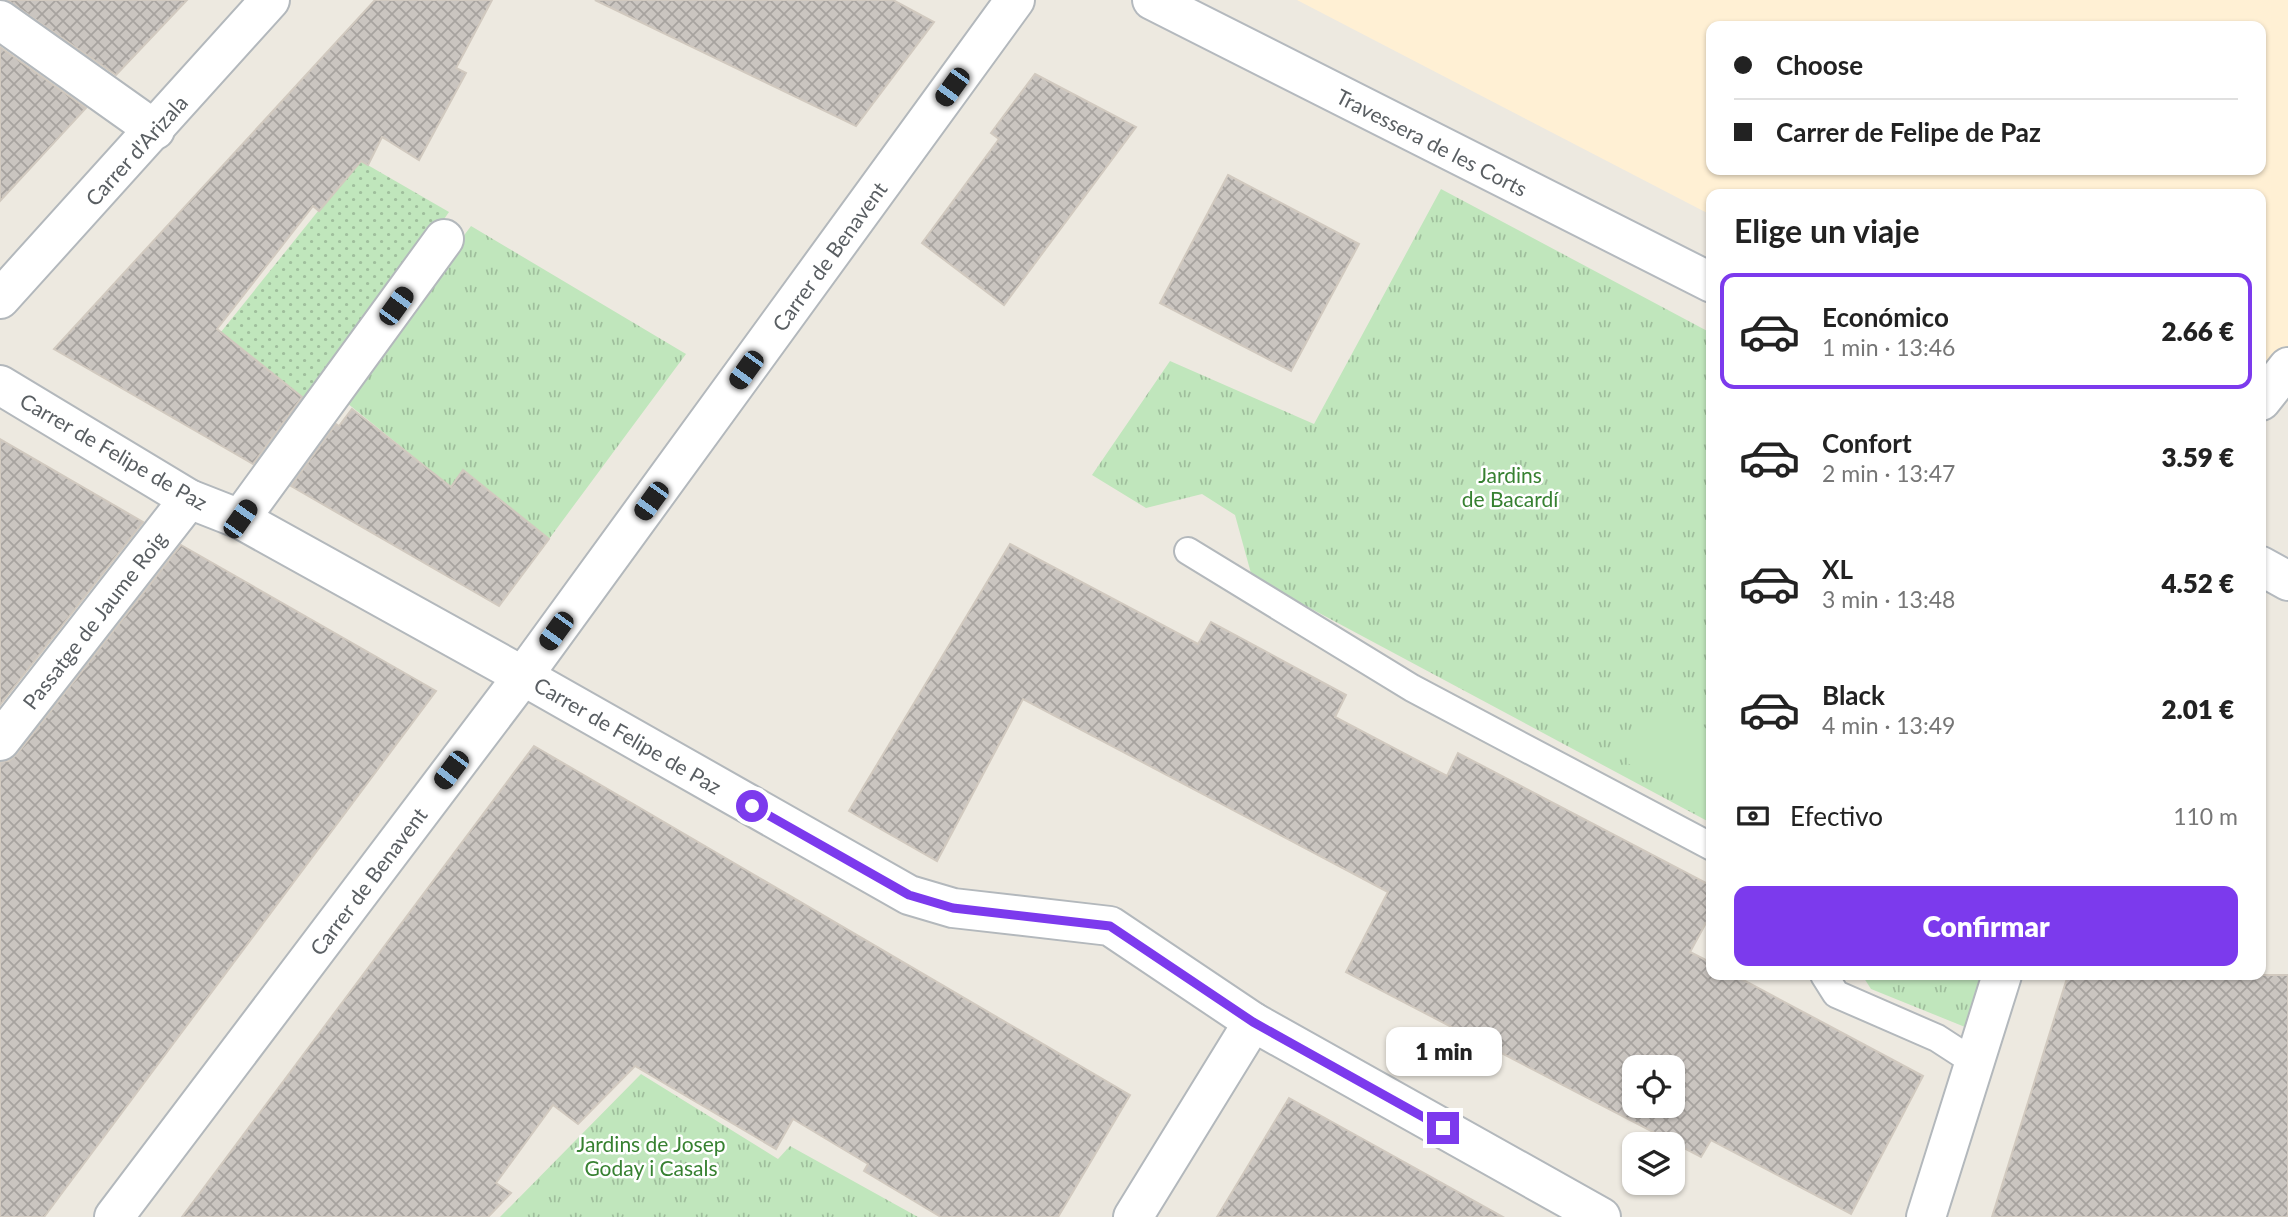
<!DOCTYPE html>
<html lang="es">
<meta charset="utf-8">
<style>
body{margin:0;font-family:Lato,sans-serif;background:#f6f6f6;color:#222;height:100vh;display:flex;flex-direction:column;font-size:26px;white-space:nowrap}
*{box-sizing:border-box;margin:0}
p{font-size:23px;color:#767676}
.icon{flex:none;width:38px;height:38px;fill:none;stroke:currentColor;stroke-width:2;stroke-linecap:round;stroke-linejoin:round}
.map{position:relative;flex:1;overflow:hidden}
.details{position:absolute;left:1706px;top:189px;width:560px;height:791px;display:flex;flex-direction:column;background:#fff;border-radius:14px;box-shadow:0 2px 5px #0004}
.details>*{flex:none}
.top-card{position:absolute;left:1706px;top:21px;width:560px;height:154px;border-radius:14px;box-shadow:0 2px 5px #0004;display:grid;align-content:center;height:154px;padding:0 28px;background:#fff}
.tools{position:absolute;left:1622px;top:1055px;display:grid;gap:14px}
.tools a{display:grid;place-items:center;width:63px;height:63px;border-radius:14px;background:#fff;box-shadow:0 2px 5px #0004;font-size:35px}
.end{position:absolute;width:32px;height:32px;margin:-16px;border:9px solid #7c3aed;background:#fff;box-shadow:0 0 0 4px #fff}
.from{border-radius:50%}
.bubble{position:absolute;height:49px;border-radius:14px;background:#fff;box-shadow:0 2px 5px #0004;font-size:23px;font-weight:800;line-height:49px;text-align:center}
.car{position:absolute;width:21px;height:42px;margin:-21px -10px;border-radius:9px;box-shadow:0 0 5px 2px #0007;background:linear-gradient(#222 24%,#8ab4d8 0 40%,#222 0 76%,#8ab4d8 0 86%,#222 0)}
.top-card b{display:flex;align-items:center;gap:24px;height:66px;font-size:26px}
.top-card b+b{border-top:2px solid #e0e0e0}
.top-card i{width:18px;height:18px;background:#222}
ul{padding:0;list-style:none}
li{display:flex;align-items:center;gap:21px;height:116px;margin:0 14px 10px;padding:0 14px;border:4px solid transparent;border-radius:14px}
li div{flex:1}
li b{display:block;font-size:26px}
li em{font-style:normal;font-weight:800}
li.on{border-color:#7c3aed}
li>.icon{width:63px;height:63px;stroke-width:1.5}
h2{padding:0 28px;font-size:32px;line-height:84px}
.pay{display:flex;align-items:center;gap:18px;height:77px;padding:0 28px;font-size:26px}
.pay p{margin-inline-start:auto}
.cta{display:flex;gap:14px;margin-top:auto;padding:14px 28px}
.cta a{flex:1;height:80px;border-radius:14px;background:#7c3aed;color:#fff;font-size:28px;font-weight:800;line-height:80px;text-align:center}
.map>svg:first-child{display:block}
.commercial{fill:#fff0d4;fill-rule:evenodd}
.grass{fill:url(#grass-tufts)}
.garden{fill:url(#garden-dots)}
.pitch{fill:#c0e6bc}
.building{fill:url(#building-cross-hatch);stroke:#d1c9bf;stroke-width:2;fill-rule:evenodd}
.lines{fill:none;stroke-linecap:round;stroke-linejoin:round}
.service-casing{stroke:#b3b8bc;stroke-width:30}
.minor-casing{stroke:#b3b8bc;stroke-width:42}
.secondary-casing{stroke:#b4b9be;stroke-width:42}
.service{stroke:#fff;stroke-width:26}
.minor{stroke:#fff;stroke-width:38}
.secondary{stroke:#fff;stroke-width:38}
.route{stroke:#7c3aed;stroke-width:9}
.labels{text-anchor:middle;dominant-baseline:central;stroke-width:5;stroke-linejoin:round;paint-order:stroke}
.street-label{font-size:21px;fill:#595e62;stroke:#fff}
.park-label{font-size:21px;fill:#378131;stroke:#fff}
</style>
<div class="map">
<svg width="2288" height="1217" viewBox="0 0 2288 1217">
<defs>
<pattern id="grass-tufts" width="24" height="20" patternUnits="userSpaceOnUse" patternTransform="scale(1.75)"><rect width="24" height="20" fill="#c0e6bc"/><path d="M3 7l-1-3M5 7V3M7 7l1-3M15 17l-1-3M17 17v-4M19 17l1-3" fill="none" stroke="#9fbe9c"/></pattern>
<pattern id="garden-dots" width="8" height="8" patternUnits="userSpaceOnUse" patternTransform="scale(1.75)"><rect width="8" height="8" fill="#c0e6bc"/><path d="M2 2h.1M6 6h.1" fill="none" stroke="#9fbe9c" stroke-width="1.8" stroke-linecap="round"/></pattern>
<pattern id="building-cross-hatch" width="8" height="8" patternUnits="userSpaceOnUse" patternTransform="scale(1.75)"><rect width="8" height="8" fill="#cac5c0"/><path d="M0 0l8 8M0 8l8-8" fill="none" stroke="#a7a39f"/></pattern>
</defs>
<rect width="100%" height="100%" fill="#ede9e0"/>
<!-- commercial -->
<path class="commercial" d="M1297,0H2288V367L2261,405V194H1712L1711,215ZM1712,26H2261V170H1712Z"/>
<!-- grass -->
<g class="grass">
<path d="M1441,189L1711,333V823L1252,577L1235,515L1202,494L1146,508L1092,475L1170,361L1314,424Z"/>
<path d="M471,226L686,354L549,539L464,470L451,487L342,399Z"/>
<path d="M1862,975H1983L1965,1027L1871,989Z"/>
<path d="M641,1074L778,1159L790,1146L918,1217H500Z"/>
</g>
<!-- garden -->
<path class="garden" d="M359,160L449,212L313,405L221,332Z"/>
<!-- pitch -->
<path class="pitch" d="M1664,700L1711,732V805L1627,763Z"/>
<!-- building -->
<g class="building">
<path d="M7,0H187L116,75Z"/>
<path d="M375,0H492L456,68L466,73L419,160L382,137L368,165L361,161L319,211L313,206L217,329L302,397L253,464L54,349Z"/>
<path d="M595,0H893L934,22L856,126Z"/>
<path d="M0,47L86,108L0,201Z"/>
<path d="M1035,74L1136,127L1004,305L922,243L999,139L991,133Z"/>
<path d="M1228,175L1359,244L1291,371L1160,303Z"/>
<path d="M352,409L451,487L463,470L549,539L499,606L291,486L336,424L339,426Z"/>
<path d="M0,439L143,522L0,705Z"/>
<path d="M1010,544L1198,644L1211,622L1346,695L1335,717L1447,776L1458,753L1712,886V912L1690,952L1712,963V975H1734L1923,1076L1851,1214L1711,1140L1701,1157L1346,972L1388,892L1023,699L937,861L849,811ZM1634,1068H1673V1106H1634Z"/>
<path d="M181,545L436,691L44,1217H0V762L9,761L17,754Z"/>
<path d="M534,746L1130,1095L1058,1217H941L864,1171L868,1164L793,1119L776,1149L635,1066L578,1124L553,1105L496,1183L511,1193L488,1217H182Z"/>
<path d="M2068,975H2288V1217H1992Z"/>
<path d="M1289,1098L1503,1217H1217Z"/>
</g>
<g class="lines">
<defs>
<g id="service">
<path d="M1188,551L1412,688L1712,847"/>
<path d="M1824,975L1836,994L1937,1038L1974,1062"/>
</g>
<g id="minor">
<path d="M0,20L155,130"/>
<path d="M0,299L270,0"/>
<path d="M0,385L189,499L240,519L523,676L909,895L953,908L1110,926L1253,1022L1601,1217"/>
<path d="M2261,401L2288,367"/>
<path d="M240,519L444,239"/>
<path d="M0,741L189,499"/>
<path d="M114,1217L523,676L1015,0"/>
<path d="M1133,1217L1253,1022"/>
<path d="M1926,1217L2002,975"/>
</g>
<g id="secondary">
<path d="M1152,0L1712,283"/>
<path d="M2261,566L2288,581"/>
</g>
</defs>
<!-- service casing -->
<use href="#service" class="service-casing"/>
<!-- minor casing -->
<use href="#minor" class="minor-casing"/>
<!-- secondary casing -->
<use href="#secondary" class="secondary-casing"/>
<!-- service -->
<use href="#service" class="service"/>
<!-- minor -->
<use href="#minor" class="minor"/>
<!-- secondary -->
<use href="#secondary" class="secondary"/>
</g>
<g class="lines">
<!-- route -->
<path class="route" d="M752,806L909,895L953,908L1110,926L1253,1022L1443,1128"/>
</g>
<g class="labels">
<!-- street labels -->
<g class="street-label">
<text transform="translate(1432 142) rotate(27)">Travessera de les Corts</text>
<text transform="translate(136 150) rotate(-48)">Carrer d'Arizala</text>
<text transform="translate(829 256) rotate(-54)">Carrer de Benavent</text>
<text transform="translate(114 451) rotate(30)">Carrer de Felipe de Paz</text>
<text transform="translate(94 620) rotate(-52)">Passatge de Jaume Roig</text>
<text transform="translate(628 735) rotate(30)">Carrer de Felipe de Paz</text>
<text transform="translate(368 881) rotate(-53)">Carrer de Benavent</text>
</g>
<!-- park labels -->
<g class="park-label">
<text x="1510" y="474">Jardins<tspan x="1510" dy="24">de Bacardí</tspan></text>
<text x="651" y="1143">Jardins de Josep<tspan x="651" dy="24">Goday i Casals</tspan></text>
</g>
</g>
</svg>
<div class="tools">
<a><svg class="icon" aria-label="locate" viewBox="0 0 24 24"><circle cx="12" cy="12" r="6"/><path d="M12 2v4M12 18v4M2 12h4M18 12h4"/></svg></a>
<a><svg class="icon" aria-label="layers" viewBox="0 0 24 24"><path d="M12 4l9 5-9 5-9-5zM3 14l9 5 9-5"/></svg></a>
</div>
<i class="end from" style="left:752px;top:806px"></i>
<i class="end" style="left:1443px;top:1128px"></i>
<div class="bubble" style="left:1386px;top:1027px;width:116px">1 min</div>
<i class="car" style="left:952px;top:87px;rotate:216deg"></i>
<i class="car" style="left:396px;top:306px;rotate:36deg"></i>
<i class="car" style="left:746px;top:370px;rotate:216deg"></i>
<i class="car" style="left:651px;top:501px;rotate:216deg"></i>
<i class="car" style="left:240px;top:519px;rotate:35deg"></i>
<i class="car" style="left:556px;top:631px;rotate:216deg"></i>
<i class="car" style="left:451px;top:770px;rotate:217deg"></i>
<div class="top-card">
<b><i class="from"></i>Choose</b>
<b><i></i>Carrer de Felipe de Paz</b>
</div>
<section class="details">
<h2>Elige un viaje</h2>
<ul>
<li class="on"><svg class="icon" aria-label="car" viewBox="0 0 24 24"><path d="M5 17H2v-5l4-1 3-4h7l3 4 3 1v5h-3M9 17h6M6 11h13"/><circle cx="7" cy="17" r="2"/><circle cx="17" cy="17" r="2"/></svg><div><b>Económico</b><p>1 min · 13:46</p></div><em>2.66 €</em></li>
<li><svg class="icon" aria-label="car" viewBox="0 0 24 24"><path d="M5 17H2v-5l4-1 3-4h7l3 4 3 1v5h-3M9 17h6M6 11h13"/><circle cx="7" cy="17" r="2"/><circle cx="17" cy="17" r="2"/></svg><div><b>Confort</b><p>2 min · 13:47</p></div><em>3.59 €</em></li>
<li><svg class="icon" aria-label="car" viewBox="0 0 24 24"><path d="M5 17H2v-5l4-1 3-4h7l3 4 3 1v5h-3M9 17h6M6 11h13"/><circle cx="7" cy="17" r="2"/><circle cx="17" cy="17" r="2"/></svg><div><b>XL</b><p>3 min · 13:48</p></div><em>4.52 €</em></li>
<li><svg class="icon" aria-label="car" viewBox="0 0 24 24"><path d="M5 17H2v-5l4-1 3-4h7l3 4 3 1v5h-3M9 17h6M6 11h13"/><circle cx="7" cy="17" r="2"/><circle cx="17" cy="17" r="2"/></svg><div><b>Black</b><p>4 min · 13:49</p></div><em>2.01 €</em></li>
</ul>
<div class="pay"><svg class="icon" aria-label="cash" viewBox="0 0 24 24"><path d="M3 7h18v10H3z"/><circle cx="12" cy="12" r="2"/></svg>Efectivo<p>110 m</p></div>
<div class="cta"><a>Confirmar</a></div>
</section>
</div>
